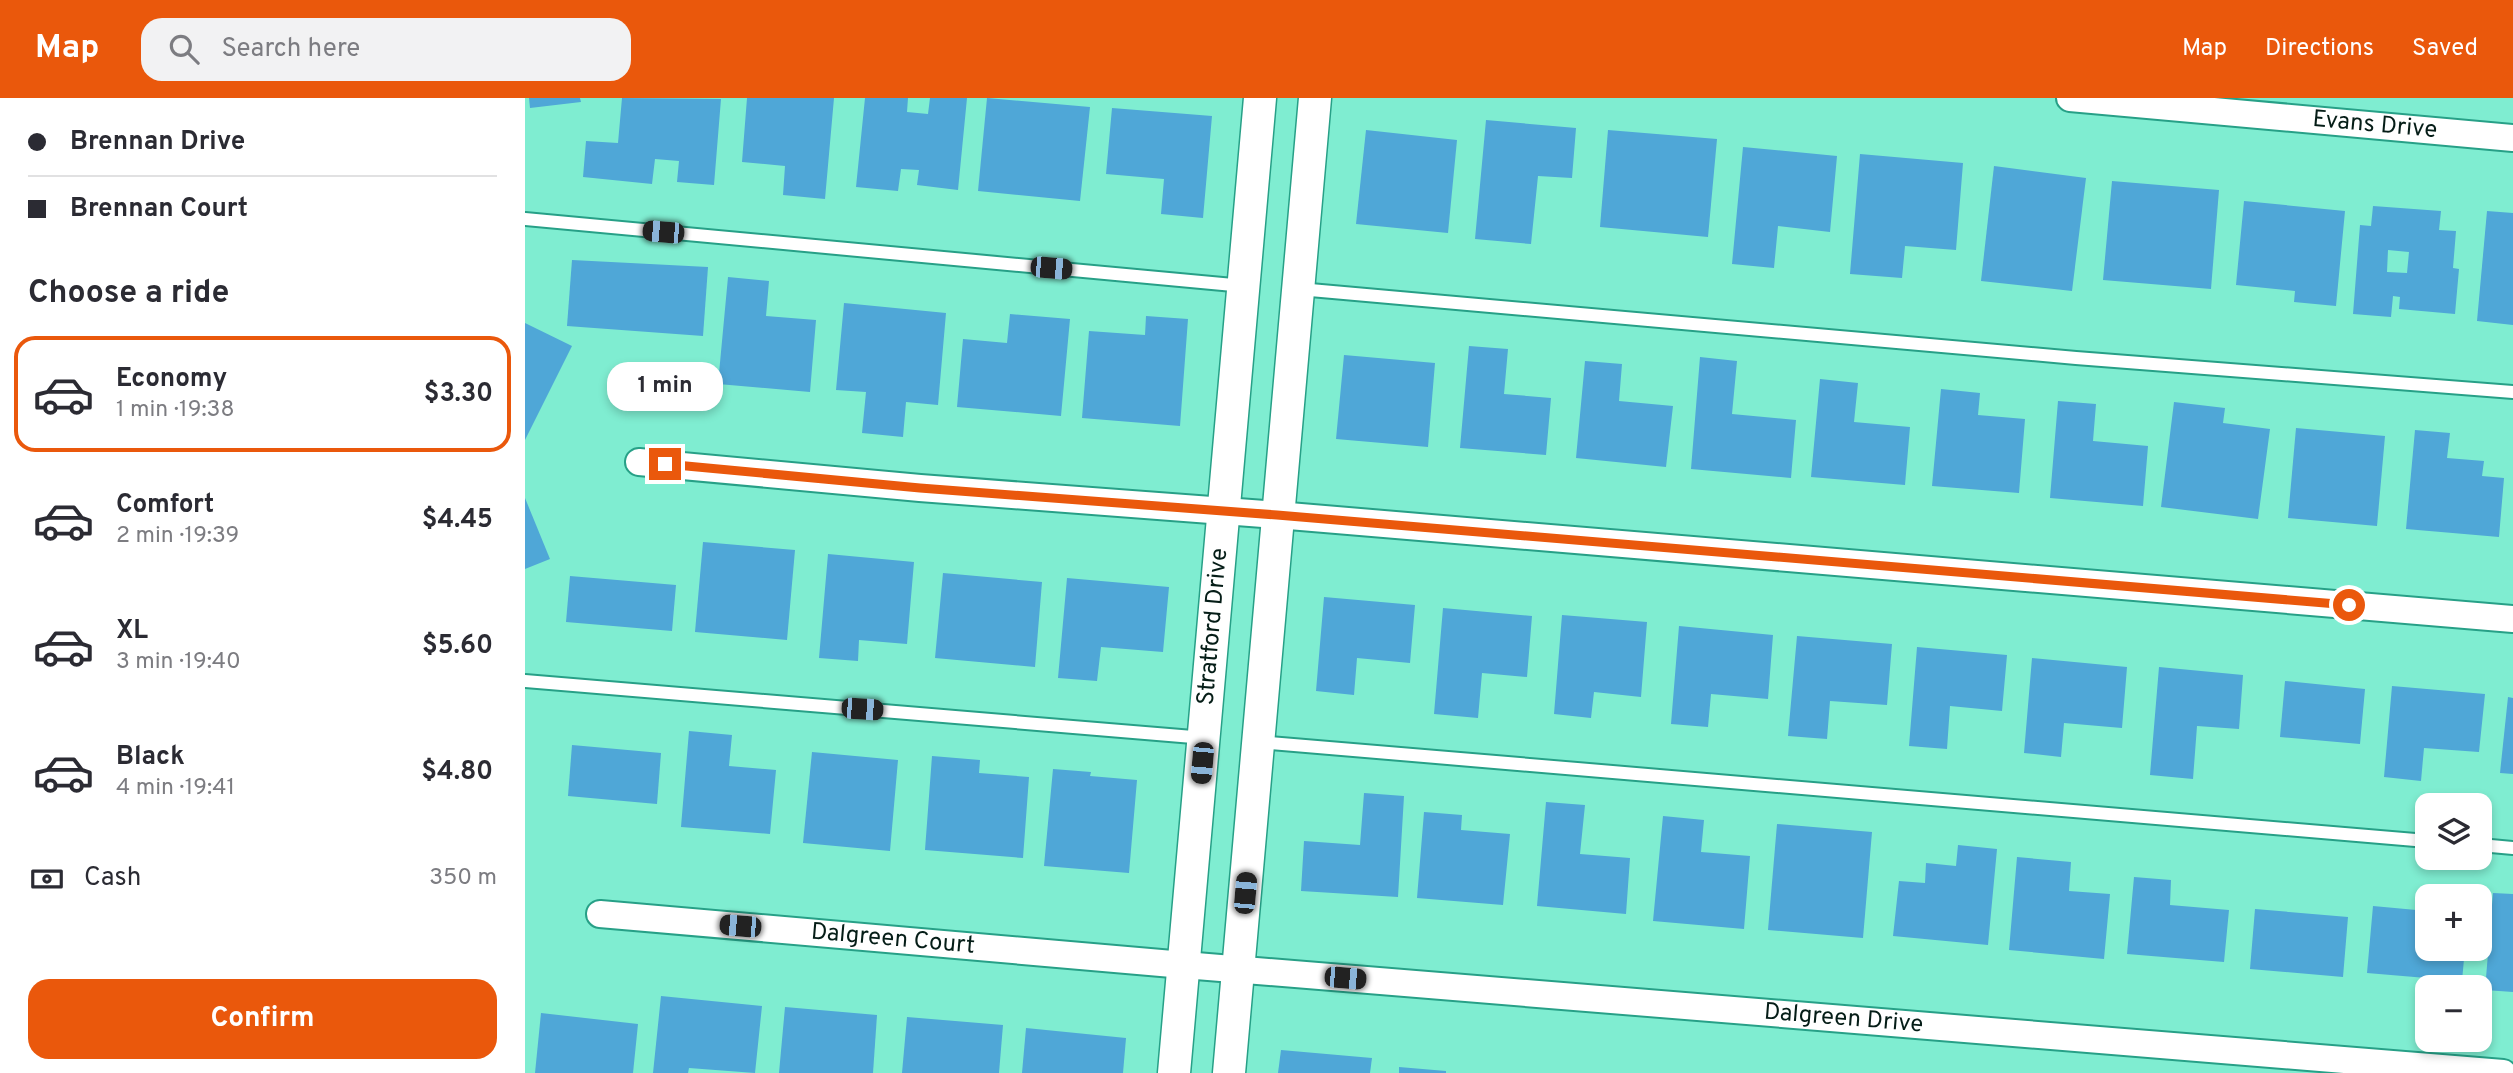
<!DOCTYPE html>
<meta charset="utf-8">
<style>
body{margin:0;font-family:Overpass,sans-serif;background:#f2f2f3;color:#2b2b33;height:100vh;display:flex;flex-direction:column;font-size:26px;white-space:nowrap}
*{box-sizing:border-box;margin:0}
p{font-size:23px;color:#7c7c81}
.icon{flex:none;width:38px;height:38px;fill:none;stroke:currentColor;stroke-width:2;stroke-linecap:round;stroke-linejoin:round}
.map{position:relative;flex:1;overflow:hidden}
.drawer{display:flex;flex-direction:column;background:#fff;width:525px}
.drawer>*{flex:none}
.banner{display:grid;align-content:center;height:154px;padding:0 28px;background:#fff}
.controls{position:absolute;left:1890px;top:695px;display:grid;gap:14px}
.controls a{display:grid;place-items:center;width:77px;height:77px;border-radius:14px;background:#fff;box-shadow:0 4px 10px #0003;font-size:35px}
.end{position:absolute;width:32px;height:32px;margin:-16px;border:9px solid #ea580c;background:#fff;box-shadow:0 0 0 4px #fff}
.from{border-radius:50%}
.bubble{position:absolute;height:49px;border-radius:21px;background:#fff;box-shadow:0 4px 10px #0003;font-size:23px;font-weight:700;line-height:49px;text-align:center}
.car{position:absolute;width:21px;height:42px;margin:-21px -10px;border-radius:9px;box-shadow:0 0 5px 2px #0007;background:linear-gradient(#222 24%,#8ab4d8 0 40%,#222 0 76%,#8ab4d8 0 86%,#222 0)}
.banner b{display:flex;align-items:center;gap:24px;height:66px;font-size:26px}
.banner b+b{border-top:2px solid #e1e1e2}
.banner i{width:18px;height:18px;background:#2b2b33}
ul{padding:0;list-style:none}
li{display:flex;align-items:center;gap:21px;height:116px;margin:0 14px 10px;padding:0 14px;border:4px solid transparent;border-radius:21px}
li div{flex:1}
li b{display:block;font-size:26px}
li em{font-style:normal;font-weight:700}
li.on{border-color:#ea580c}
li>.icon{width:63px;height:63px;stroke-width:1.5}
h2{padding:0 28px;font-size:32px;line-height:84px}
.pay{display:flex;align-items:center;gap:18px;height:77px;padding:0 28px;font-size:26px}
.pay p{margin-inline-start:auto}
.action{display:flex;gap:14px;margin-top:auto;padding:14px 28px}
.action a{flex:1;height:80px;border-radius:21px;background:#ea580c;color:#fff;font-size:28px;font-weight:700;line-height:80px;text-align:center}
header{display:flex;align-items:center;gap:42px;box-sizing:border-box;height:98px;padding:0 35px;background:#ea580c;color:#fff}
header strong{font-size:33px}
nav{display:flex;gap:38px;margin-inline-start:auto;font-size:24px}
.search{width:490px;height:63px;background:#f2f2f3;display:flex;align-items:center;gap:18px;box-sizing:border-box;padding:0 24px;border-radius:21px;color:#7c7c81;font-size:26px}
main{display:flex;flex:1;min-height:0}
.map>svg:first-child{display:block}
.building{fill:#4fa7d7;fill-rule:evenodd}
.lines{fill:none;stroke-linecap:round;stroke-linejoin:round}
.service-casing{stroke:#27a087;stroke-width:16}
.minor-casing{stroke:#27a087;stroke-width:30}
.tertiary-casing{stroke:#27a087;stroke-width:35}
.service{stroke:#fff;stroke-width:12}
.minor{stroke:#fff;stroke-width:26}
.tertiary{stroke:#fff;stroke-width:32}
.route{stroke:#ea580c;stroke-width:9}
.labels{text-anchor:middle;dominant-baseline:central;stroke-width:6;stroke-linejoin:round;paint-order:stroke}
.street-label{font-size:24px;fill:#051d17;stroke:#8dfade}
</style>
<header>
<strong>Map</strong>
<div class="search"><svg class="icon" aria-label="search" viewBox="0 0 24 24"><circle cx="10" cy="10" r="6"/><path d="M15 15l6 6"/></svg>Search here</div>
<nav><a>Map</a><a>Directions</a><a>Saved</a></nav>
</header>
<main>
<section class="drawer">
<div class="banner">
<b><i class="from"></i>Brennan Drive</b>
<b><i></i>Brennan Court</b>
</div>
<h2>Choose a ride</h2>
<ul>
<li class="on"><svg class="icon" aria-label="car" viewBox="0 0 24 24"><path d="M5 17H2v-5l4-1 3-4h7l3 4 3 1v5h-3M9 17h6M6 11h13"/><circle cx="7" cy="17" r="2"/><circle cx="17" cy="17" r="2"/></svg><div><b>Economy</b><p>1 min · 19:38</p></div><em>$3.30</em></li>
<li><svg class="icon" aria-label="car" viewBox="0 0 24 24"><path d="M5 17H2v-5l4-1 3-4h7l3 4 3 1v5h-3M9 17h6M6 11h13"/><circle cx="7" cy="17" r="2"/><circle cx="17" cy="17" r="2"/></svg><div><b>Comfort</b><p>2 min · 19:39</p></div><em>$4.45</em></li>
<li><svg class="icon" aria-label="car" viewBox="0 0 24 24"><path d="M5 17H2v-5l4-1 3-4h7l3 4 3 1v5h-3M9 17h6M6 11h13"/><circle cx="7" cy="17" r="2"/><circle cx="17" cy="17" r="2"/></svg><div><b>XL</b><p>3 min · 19:40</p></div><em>$5.60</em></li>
<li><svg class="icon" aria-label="car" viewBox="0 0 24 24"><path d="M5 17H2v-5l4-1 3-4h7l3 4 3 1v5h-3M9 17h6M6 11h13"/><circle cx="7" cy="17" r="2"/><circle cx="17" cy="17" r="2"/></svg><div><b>Black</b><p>4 min · 19:41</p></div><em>$4.80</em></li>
</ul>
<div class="pay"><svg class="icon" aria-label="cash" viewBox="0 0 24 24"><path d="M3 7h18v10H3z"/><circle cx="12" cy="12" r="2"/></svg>Cash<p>350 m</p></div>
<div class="action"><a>Confirm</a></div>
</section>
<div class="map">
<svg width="1988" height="975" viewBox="0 0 1988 975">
<rect width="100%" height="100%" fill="#7fedd1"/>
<!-- building -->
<g class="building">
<path d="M4,0H55L56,4L5,10Z"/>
<path d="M97,0L196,1L189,87L152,84L154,63L130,61L127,86L58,79L61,43L93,45Z"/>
<path d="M222,0H309L300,101L258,97L260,68L217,64Z"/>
<path d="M340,0H383L382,14L403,16L405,0H442L433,92L392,87L394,72L376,71L373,93L331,89Z"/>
<path d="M462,0L565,9L555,103L453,93Z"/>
<path d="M587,10L687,18L678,120L636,116L639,81L581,76Z"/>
<path d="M961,22L1051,30L1047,80L1013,78L1006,146L950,141Z"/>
<path d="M841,32L932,42L923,135L831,126Z"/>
<path d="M1083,32L1192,41L1183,139L1075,129Z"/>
<path d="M1218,49L1312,58L1305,134L1253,128L1249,170L1207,166Z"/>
<path d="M1335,56L1438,65L1431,152L1380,148L1377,180L1325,176Z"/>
<path d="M1469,68L1561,80L1547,193L1456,183Z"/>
<path d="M1587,83L1694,92L1686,191L1578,182Z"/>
<path d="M1719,103L1820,113L1811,208L1769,204L1770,193L1711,187Z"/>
<path d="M1848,108L1916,113L1914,132L1931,133L1928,170L1934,171L1930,216L1874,211L1875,199L1868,198L1866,219L1828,216L1835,127L1846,128ZM1863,152L1884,154L1882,175L1862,174Z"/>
<path d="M1962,113L1988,115V227L1952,223Z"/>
<path d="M47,162L183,169L178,238L42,228Z"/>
<path d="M203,179L244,183L241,218L291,222L285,294L193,286Z"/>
<path d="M319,205L421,215L413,307L381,304L378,339L337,335L341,294L311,292Z"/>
<path d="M485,216L545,221L536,318L432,309L438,241L482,245Z"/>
<path d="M621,218L663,221L655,328L557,320L564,233L620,237Z"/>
<path d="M0,225L47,248L0,342Z"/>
<path d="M944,248L983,251L979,296L1026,300L1021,357L935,350Z"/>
<path d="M819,257L910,265L903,349L811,341Z"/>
<path d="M1175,259L1212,263L1207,316L1271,322L1266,380L1166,371Z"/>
<path d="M1060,263L1097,266L1094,303L1148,308L1141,369L1051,360Z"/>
<path d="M1295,281L1333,285L1329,324L1385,329L1380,387L1286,379Z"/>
<path d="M1416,291L1455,295L1453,317L1500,321L1494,395L1407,388Z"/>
<path d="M1533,303L1571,306L1568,343L1623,348L1618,408L1525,400Z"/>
<path d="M1649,304L1700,310L1698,325L1745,331L1733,421L1636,409Z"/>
<path d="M1771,330L1860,338L1852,428L1763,420Z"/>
<path d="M1890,332L1925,335L1922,360L1959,363L1957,378L1979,380L1974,439L1881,431Z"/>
<path d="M0,400L25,461L0,471Z"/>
<path d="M178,444L270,452L262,542L170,534Z"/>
<path d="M303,456L389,464L382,546L334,542L333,563L294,560Z"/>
<path d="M418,475L517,484L510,569L410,560Z"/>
<path d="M45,478L151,487L147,533L41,524Z"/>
<path d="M542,480L644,489L638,554L576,549L572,583L533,580Z"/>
<path d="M799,499L890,507L885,565L832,560L829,597L791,593Z"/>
<path d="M918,510L1007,518L1002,579L957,575L953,620L909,616Z"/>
<path d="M1037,517L1122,524L1116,599L1069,594L1066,620L1029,616Z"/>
<path d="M1154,528L1248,537L1243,601L1186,596L1183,629L1146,626Z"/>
<path d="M1272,538L1367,546L1362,607L1305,603L1302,641L1263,638Z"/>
<path d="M1392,549L1482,557L1477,613L1425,608L1422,651L1384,648Z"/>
<path d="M1507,560L1602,569L1597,630L1539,625L1536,659L1499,655Z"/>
<path d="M1634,569L1718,577L1714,631L1672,628L1668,681L1625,677Z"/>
<path d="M1760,583L1840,591L1835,646L1755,639Z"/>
<path d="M1867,588L1960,596L1954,654L1899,650L1896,683L1859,679Z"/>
<path d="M1983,599L1988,600V676L1975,675Z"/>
<path d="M164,633L207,637L204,668L251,672L245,736L156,729Z"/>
<path d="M47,647L136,655L132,706L43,698Z"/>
<path d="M287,654L373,662L365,753L278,745Z"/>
<path d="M407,658L455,662L454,675L504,679L498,760L400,752Z"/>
<path d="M528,671L566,674L565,678L612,682L604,775L519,768Z"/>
<path d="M839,695L879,698L873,799L776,793L779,743L835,747Z"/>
<path d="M1021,704L1060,707L1055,756L1105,760L1101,816L1012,808Z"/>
<path d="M899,714L937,717L936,732L985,736L978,807L892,800Z"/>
<path d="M1138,718L1179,722L1176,754L1225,758L1219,831L1128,823Z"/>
<path d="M1252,726L1347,734L1338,840L1243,832Z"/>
<path d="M1433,747L1472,751L1463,847L1368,838L1374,783L1400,785L1401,765L1431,768Z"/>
<path d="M1492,759L1546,764L1544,793L1585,796L1579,861L1484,852Z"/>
<path d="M1609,779L1646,782L1645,807L1704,812L1699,864L1602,856Z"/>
<path d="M1904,791L1944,795V798H1903Z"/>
<path d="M1968,795L1988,796V894L1960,892Z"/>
<path d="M1848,808L1902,813V850H1940L1937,883L1842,875Z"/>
<path d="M1730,811L1823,819L1818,879L1725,871Z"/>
<path d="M136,898L237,908L230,975L164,970L163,975H128Z"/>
<path d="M260,909L352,917L348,975H254Z"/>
<path d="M16,915L113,926L108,975H10Z"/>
<path d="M382,919L478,927L474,975H377Z"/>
<path d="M501,930L601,940L598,975H497Z"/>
<path d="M756,952L847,960L845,975H753Z"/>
<path d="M874,969L921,973V975H874Z"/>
</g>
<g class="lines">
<defs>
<g id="service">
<path d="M0,121L719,188"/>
<path d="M774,191L1551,260L1988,294"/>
<path d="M0,583L680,640"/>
<path d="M734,644L1902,743"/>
<path d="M1955,747L1988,750"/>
</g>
<g id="minor">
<path id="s1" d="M1545,0L1988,40"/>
<path d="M114,364L395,390L752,417L1988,521"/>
<path id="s2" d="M75,816L659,867L1978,975"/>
</g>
<g id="tertiary">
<path id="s3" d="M649,975L735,0"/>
<path d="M704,975L790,0"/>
</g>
</defs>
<!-- service casing -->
<use href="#service" class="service-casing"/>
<!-- minor casing -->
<use href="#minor" class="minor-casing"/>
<!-- tertiary casing -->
<use href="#tertiary" class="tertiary-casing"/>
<!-- service -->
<use href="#service" class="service"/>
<!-- minor -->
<use href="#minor" class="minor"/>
<!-- tertiary -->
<use href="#tertiary" class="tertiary"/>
</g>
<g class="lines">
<!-- route -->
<path class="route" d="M140,366L395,390L752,417L1824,507"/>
</g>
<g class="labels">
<!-- street labels -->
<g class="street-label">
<text stroke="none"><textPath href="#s1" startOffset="306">Evans Drive</textPath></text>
<text stroke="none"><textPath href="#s3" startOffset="448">Stratford Drive</textPath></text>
<text stroke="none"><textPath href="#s2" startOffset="294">Dalgreen Court</textPath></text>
<text stroke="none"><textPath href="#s2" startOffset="1248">Dalgreen Drive</textPath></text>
</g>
</g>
</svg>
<div class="controls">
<a><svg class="icon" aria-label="layers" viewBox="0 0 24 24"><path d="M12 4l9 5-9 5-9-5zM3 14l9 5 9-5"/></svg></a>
<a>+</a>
<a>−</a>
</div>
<i class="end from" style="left:1824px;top:507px"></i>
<i class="end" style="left:140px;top:366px"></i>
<div class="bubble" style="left:82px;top:264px;width:116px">1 min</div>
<i class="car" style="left:138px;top:134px;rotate:275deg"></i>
<i class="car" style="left:526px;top:170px;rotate:95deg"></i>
<i class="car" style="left:337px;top:611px;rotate:94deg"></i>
<i class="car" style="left:677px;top:665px;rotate:185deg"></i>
<i class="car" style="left:720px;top:795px;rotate:5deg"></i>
<i class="car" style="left:215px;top:828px;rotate:275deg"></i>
<i class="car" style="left:820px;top:880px;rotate:95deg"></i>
</div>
</main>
